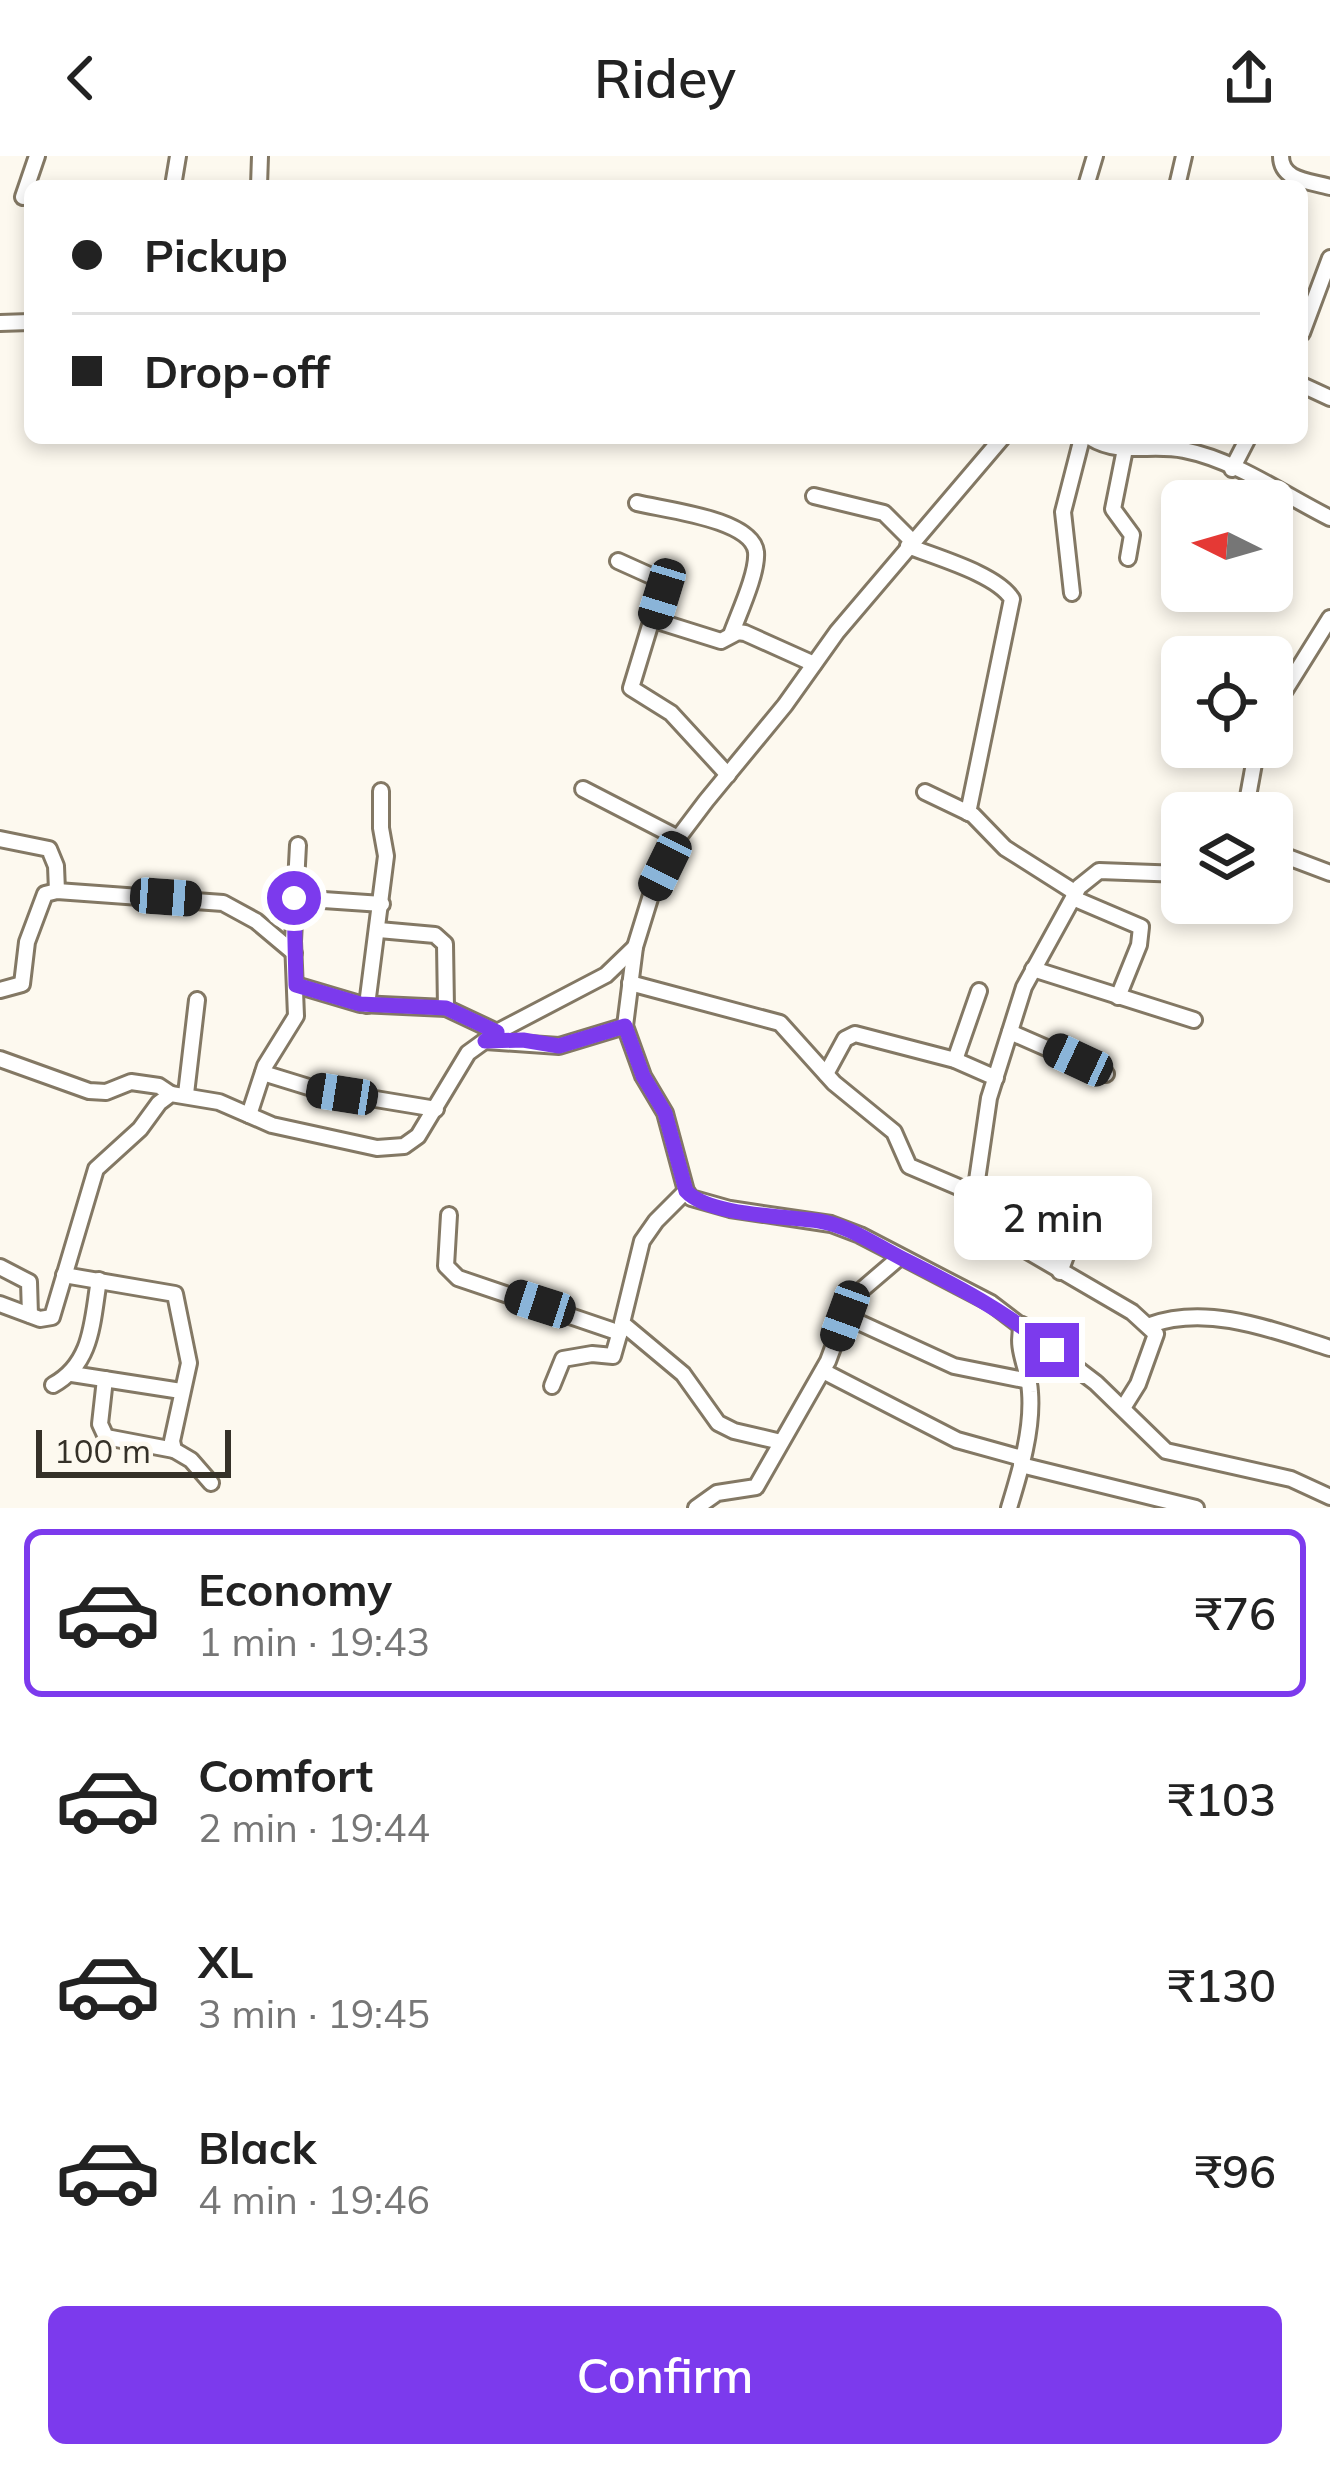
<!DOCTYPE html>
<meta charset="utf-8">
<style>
body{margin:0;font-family:Mulish,sans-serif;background:#f2f2f2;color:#222;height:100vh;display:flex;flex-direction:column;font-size:45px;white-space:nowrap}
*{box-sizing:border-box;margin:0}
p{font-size:39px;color:#767676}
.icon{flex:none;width:66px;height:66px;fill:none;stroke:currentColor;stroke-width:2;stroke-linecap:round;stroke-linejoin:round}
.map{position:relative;height:1352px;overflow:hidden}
.drawer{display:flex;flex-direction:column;background:#fff;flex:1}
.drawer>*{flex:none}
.guide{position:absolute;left:24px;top:24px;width:1284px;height:264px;border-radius:18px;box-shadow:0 6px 18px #0003;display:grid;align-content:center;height:264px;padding:0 48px;background:#fff}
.needle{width:78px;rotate:275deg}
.controls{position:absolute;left:1161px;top:324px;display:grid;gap:24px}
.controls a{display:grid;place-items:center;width:132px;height:132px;border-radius:18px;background:#fff;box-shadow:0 6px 18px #0003;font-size:60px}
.scale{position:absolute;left:36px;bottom:30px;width:195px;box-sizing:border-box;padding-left:12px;border:6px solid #353128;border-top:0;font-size:33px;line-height:42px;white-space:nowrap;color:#353128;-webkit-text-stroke:9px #fdf9ef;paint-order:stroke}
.end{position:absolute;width:54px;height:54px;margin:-27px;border:15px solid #7c3aed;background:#fff;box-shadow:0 0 0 6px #fff}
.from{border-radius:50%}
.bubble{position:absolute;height:84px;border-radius:18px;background:#fff;box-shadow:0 6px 18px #0003;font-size:39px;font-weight:600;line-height:84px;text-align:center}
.car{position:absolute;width:36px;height:72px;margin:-36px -18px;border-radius:15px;box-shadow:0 0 9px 3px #0007;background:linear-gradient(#222 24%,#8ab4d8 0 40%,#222 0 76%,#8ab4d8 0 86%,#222 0)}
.guide b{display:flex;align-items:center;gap:42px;height:114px;font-size:45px}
.guide b+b{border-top:3px solid #e0e0e0}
.guide i{width:30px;height:30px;background:#222}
ul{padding:21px 0 0;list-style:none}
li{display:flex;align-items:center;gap:36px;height:168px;margin:0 24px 18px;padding:0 24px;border:6px solid transparent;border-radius:18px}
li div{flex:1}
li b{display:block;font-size:45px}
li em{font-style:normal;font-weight:600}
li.selected{border-color:#7c3aed}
li>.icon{width:108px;height:108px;stroke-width:1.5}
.action{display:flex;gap:24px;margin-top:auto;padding:24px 48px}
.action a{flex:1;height:138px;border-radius:18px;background:#7c3aed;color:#fff;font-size:48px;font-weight:600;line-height:138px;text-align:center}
header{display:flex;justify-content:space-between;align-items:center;height:156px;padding:0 48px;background:#fff;font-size:54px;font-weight:600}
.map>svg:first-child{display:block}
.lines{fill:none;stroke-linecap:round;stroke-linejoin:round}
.minor-casing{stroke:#837864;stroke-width:20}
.minor{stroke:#fff;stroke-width:14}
.route{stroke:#7c3aed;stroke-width:15}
</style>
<header><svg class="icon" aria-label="back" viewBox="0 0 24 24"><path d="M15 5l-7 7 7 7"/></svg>Ridey<svg class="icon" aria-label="share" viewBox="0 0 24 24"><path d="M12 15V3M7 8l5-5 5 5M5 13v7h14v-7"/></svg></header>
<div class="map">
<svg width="1330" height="1352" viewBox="0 0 1330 1352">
<rect width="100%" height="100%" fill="#fdf9ef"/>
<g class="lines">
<defs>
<g id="minor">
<path d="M1281,0C1281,25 1310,25 1330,31"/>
<path d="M173,30L178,0"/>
<path d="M259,30L260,0"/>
<path d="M1086,30L1095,0"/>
<path d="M1177,30L1184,0"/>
<path d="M23,41L37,0"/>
<path d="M0,167L30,166"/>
<path d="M1302,177L1330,102"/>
<path d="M1302,229L1330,242"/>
<path d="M1002,282L837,476L785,549L706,645L678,682L652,736L635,791L625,870L643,920L665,957L686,1035L691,1042L730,1053L831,1068L860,1079L991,1147L1096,1227L1166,1295L1291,1323L1330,1341"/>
<path d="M1091,282C1120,300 1152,287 1184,294C1235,304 1284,339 1330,362"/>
<path d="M1125,293L1113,353L1132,379L1128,402"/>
<path d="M1232,313L1248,282"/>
<path d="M814,340L884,357L912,385"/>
<path d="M637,347C665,354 752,363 756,396C758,417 738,459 731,479"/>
<path d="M908,390C935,401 997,418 1012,443L968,657"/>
<path d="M618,405L658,423L662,430L631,532L671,557L728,619"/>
<path d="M1072,437L1063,356L1082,282"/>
<path d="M654,464L721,485L738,476L745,477L814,508"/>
<path d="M1272,555L1330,462"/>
<path d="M583,633L678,682"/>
<path d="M925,636L973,659L1005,692L1076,737"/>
<path d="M1245,657L1257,591"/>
<path d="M0,683L49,693L56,710L57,735"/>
<path d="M1272,695L1330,717"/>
<path d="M294,742L382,748"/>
<path d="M1073,742L1141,771L1139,789L1118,841"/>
<path d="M379,774L435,779L445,788L446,852"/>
<path d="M1033,813L1194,864"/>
<path d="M630,827L780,867L834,927L894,976L909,1010L975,1038"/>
<path d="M296,829L360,848L446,852L497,876"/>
<path d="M0,834L22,828L27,786L45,738L57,735L223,747L256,765L294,797"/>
<path d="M367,849L386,700L381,672V635"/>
<path d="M1010,876L1106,918"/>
<path d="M485,885L559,890L625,870"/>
<path d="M0,903L89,935L106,936L131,926L159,930L171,938"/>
<path d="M955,904L979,835"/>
<path d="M263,917L315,933L436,953"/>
<path d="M826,918L845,883L855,878L955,904L996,922"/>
<path d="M186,938L197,844"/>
<path d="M249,959L265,910L296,860L293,785L298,689"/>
<path d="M686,1035L656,1065L642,1085L622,1167L683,1218L718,1267L734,1275L781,1286"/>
<path d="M449,1059L446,1110L458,1122L620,1177"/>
<path d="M0,1111L29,1126L30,1159"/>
<path d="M1060,1116L1092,1030"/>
<path d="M64,1119L175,1138L189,1207L172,1285L174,1294L191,1304L211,1327"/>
<path d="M0,1148L40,1163L52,1161L96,1013L140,973L159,947L171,938L219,946L272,969L377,992L404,990L418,980L468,897L497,876L606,819L635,791"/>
<path d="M845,1160L954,1210L1029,1225"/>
<path d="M1150,1169C1208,1148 1273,1174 1330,1192"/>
<path d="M823,1215L957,1284L1022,1302"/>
<path d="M72,1218L181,1235"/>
<path d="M105,1223L100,1268L106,1281L174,1294"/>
<path d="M53,1229C93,1207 92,1165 99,1124"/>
<path d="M552,1230L563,1203L592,1198L613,1200L621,1172"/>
<path d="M1123,1252L1138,1228L1156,1178L1132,1156L981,1068L975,1038L989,942L1024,831L1079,731L1099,715L1182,718"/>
<path d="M1021,1309L1196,1352"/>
<path d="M696,1352L717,1337L756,1331L828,1205L848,1151L858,1137L900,1101"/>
<path d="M1009,1352C1020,1316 1033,1274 1030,1236C1029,1212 1015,1195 1022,1169"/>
</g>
</defs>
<!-- minor casing -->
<use href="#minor" class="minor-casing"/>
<!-- minor -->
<use href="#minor" class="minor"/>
</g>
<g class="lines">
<!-- route -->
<path class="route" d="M294,742L296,829L360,848L446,852L497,876L485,885L523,884L559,890L625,870L643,920L665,957L686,1035C709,1060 785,1060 819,1065C850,1070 875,1089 903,1103C957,1130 1005,1155 1052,1194"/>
</g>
</svg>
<div class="controls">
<a><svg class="needle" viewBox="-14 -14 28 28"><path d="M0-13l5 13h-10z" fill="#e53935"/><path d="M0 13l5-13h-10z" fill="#767676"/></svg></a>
<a><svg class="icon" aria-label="locate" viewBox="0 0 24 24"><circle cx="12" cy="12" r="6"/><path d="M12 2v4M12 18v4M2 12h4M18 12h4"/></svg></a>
<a><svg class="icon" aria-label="layers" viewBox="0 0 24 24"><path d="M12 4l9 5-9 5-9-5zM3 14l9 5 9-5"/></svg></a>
</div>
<div class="scale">100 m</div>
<i class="end from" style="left:294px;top:742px"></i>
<i class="end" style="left:1052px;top:1194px"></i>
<div class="bubble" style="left:954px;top:1020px;width:198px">2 min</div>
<i class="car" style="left:662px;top:438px;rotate:197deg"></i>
<i class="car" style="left:665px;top:710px;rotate:206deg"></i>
<i class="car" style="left:166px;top:741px;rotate:94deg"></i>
<i class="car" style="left:1078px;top:904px;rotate:295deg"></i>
<i class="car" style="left:342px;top:938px;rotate:279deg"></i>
<i class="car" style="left:540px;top:1148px;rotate:288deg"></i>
<i class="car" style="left:845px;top:1160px;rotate:200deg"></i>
<div class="guide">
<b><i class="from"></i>Pickup</b>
<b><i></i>Drop-off</b>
</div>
</div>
<section class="drawer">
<ul>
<li class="selected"><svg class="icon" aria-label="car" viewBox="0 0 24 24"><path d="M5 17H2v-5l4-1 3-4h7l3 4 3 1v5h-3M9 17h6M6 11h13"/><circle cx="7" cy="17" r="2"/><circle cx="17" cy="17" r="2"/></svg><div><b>Economy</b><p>1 min · 19:43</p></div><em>₹76</em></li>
<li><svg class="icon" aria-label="car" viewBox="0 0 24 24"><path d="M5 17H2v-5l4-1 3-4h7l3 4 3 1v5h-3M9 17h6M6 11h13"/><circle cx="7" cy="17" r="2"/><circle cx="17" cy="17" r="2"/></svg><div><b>Comfort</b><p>2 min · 19:44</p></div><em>₹103</em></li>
<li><svg class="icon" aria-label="car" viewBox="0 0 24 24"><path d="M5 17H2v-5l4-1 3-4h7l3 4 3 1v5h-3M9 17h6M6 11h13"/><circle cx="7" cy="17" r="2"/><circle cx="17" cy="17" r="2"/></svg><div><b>XL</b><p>3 min · 19:45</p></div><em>₹130</em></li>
<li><svg class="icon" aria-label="car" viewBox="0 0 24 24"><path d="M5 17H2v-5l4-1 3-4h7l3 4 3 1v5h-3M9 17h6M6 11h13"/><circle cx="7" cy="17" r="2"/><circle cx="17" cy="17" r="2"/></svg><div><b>Black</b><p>4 min · 19:46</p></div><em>₹96</em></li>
</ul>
<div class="action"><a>Confirm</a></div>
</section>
